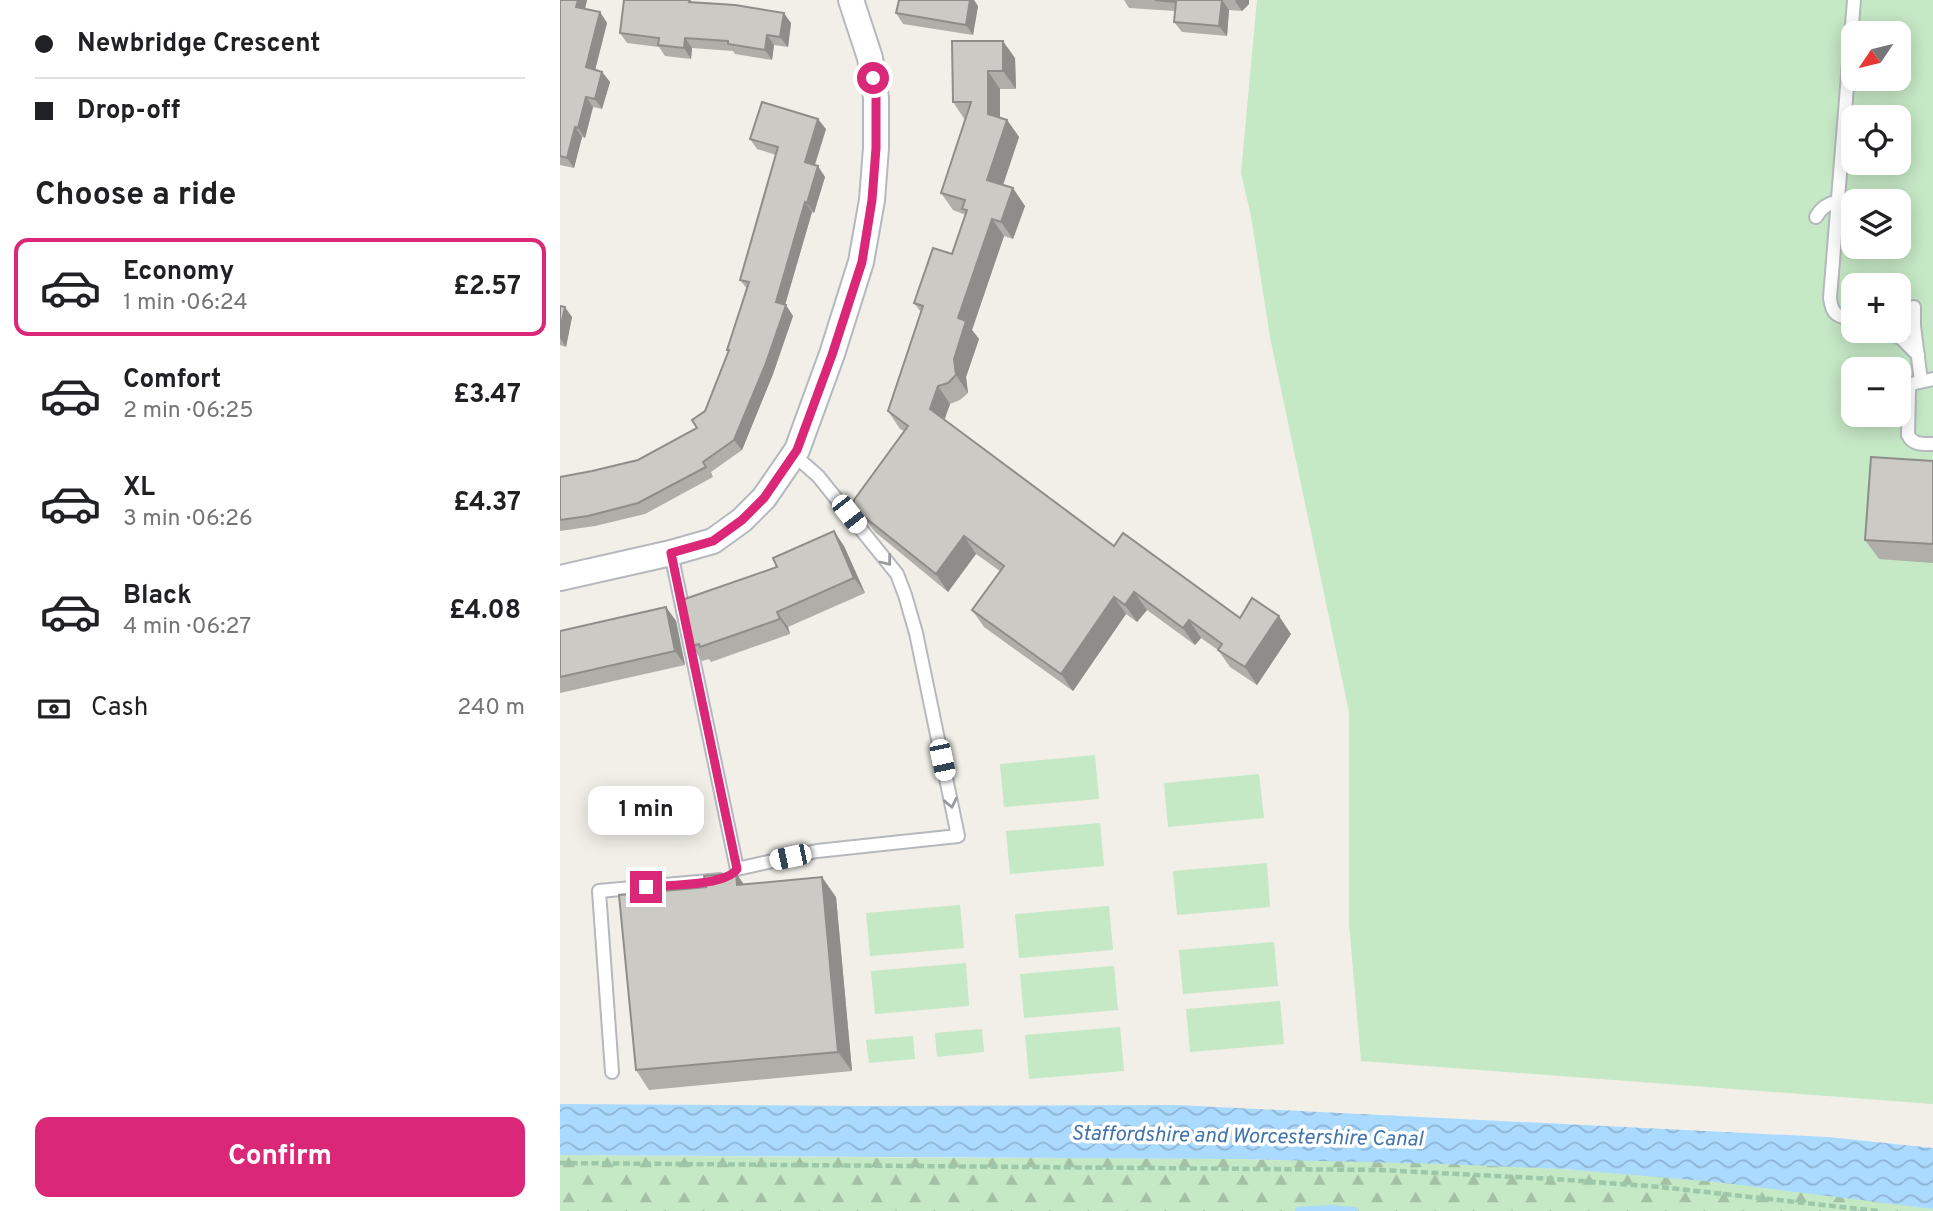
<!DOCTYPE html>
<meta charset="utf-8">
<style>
body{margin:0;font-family:Overpass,sans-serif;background:#f2f2f2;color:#202124;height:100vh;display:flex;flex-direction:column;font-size:26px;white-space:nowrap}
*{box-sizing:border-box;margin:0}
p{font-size:23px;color:#757577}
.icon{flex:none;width:38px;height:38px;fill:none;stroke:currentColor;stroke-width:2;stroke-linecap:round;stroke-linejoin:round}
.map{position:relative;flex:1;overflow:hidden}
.panel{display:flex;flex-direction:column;background:#fff;width:560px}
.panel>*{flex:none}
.hud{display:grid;align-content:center;height:154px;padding:0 35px;background:#fff}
.needle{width:46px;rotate:235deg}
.buttons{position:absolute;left:1281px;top:21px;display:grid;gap:14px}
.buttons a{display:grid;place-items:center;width:70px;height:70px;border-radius:14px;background:#fff;box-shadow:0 4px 18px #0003;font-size:35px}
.end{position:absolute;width:32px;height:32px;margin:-16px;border:9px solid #db2777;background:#fff;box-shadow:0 0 0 4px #fff}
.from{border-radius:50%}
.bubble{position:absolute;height:49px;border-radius:14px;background:#fff;box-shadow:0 4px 18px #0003;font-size:23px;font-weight:700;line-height:49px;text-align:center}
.car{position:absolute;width:21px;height:42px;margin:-21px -10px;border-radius:9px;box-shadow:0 0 5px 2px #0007;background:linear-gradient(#fff 24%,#345 0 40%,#fff 0 76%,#345 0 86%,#fff 0)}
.hud b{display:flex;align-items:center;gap:24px;height:66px;font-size:26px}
.hud b+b{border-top:2px solid #e0e0e0}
.hud i{width:18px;height:18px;background:#202124}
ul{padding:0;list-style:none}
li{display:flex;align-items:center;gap:21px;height:98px;margin:0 14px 10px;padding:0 21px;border:4px solid transparent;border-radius:14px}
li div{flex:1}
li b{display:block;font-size:26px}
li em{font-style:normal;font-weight:700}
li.on{border-color:#db2777}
li>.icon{width:63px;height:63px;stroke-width:1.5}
h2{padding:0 35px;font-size:32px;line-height:84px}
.pay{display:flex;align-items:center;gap:18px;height:77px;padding:0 35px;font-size:26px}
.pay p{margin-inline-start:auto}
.cta{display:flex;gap:14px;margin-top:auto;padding:14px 35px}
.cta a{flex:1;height:80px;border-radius:14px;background:#db2777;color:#fff;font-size:28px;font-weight:700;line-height:80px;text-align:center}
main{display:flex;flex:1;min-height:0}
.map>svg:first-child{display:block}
.forest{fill:url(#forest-firs)}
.pitch{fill:#c5e8c5;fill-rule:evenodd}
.water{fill:url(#water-waves)}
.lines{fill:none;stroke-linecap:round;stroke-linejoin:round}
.stream{stroke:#aadaff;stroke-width:8}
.lane-casing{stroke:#b5b8bc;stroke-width:16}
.street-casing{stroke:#b5b8bc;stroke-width:28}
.path{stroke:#9cc7a9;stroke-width:4.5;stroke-dasharray:7 3.5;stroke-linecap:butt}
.lane{stroke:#fff;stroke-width:12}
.street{stroke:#fff;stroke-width:24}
.wall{fill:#afaea9}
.shaded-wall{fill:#8f8d8a}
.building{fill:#cccac5;stroke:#8f8d8a;stroke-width:2}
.oneway{stroke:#979a9d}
.route{stroke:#db2777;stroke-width:9}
.labels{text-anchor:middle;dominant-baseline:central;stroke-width:7;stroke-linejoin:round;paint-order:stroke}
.water-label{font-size:21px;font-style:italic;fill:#4174aa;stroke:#fff}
</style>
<main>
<section class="panel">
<div class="hud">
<b><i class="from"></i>Newbridge Crescent</b>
<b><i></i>Drop-off</b>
</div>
<h2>Choose a ride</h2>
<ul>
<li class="on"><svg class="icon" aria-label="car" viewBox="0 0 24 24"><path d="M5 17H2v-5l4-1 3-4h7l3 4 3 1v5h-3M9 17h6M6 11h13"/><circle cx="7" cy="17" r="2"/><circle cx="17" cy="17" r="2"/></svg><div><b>Economy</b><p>1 min · 06:24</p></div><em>£2.57</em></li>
<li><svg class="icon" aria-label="car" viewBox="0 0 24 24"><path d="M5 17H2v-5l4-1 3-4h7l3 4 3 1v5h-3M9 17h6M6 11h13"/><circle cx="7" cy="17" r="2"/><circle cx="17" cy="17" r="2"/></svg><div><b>Comfort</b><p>2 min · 06:25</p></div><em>£3.47</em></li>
<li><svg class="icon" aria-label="car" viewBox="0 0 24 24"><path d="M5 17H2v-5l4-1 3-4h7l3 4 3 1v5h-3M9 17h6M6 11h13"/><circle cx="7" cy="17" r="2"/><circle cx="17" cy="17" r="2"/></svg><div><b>XL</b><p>3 min · 06:26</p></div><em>£4.37</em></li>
<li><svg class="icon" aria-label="car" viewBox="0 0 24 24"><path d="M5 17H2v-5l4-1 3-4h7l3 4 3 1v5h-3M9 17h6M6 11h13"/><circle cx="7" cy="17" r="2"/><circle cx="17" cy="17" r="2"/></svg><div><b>Black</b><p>4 min · 06:27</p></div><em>£4.08</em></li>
</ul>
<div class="pay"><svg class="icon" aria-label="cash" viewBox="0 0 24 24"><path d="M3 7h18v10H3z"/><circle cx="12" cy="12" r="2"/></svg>Cash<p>240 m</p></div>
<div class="cta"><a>Confirm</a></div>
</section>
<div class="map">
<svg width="1373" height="1211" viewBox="0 0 1373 1211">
<defs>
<pattern id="forest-firs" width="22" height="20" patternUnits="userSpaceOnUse" patternTransform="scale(1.75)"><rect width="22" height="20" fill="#c5e8c5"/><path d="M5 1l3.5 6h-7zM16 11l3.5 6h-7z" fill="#a3c0a4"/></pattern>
<pattern id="water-waves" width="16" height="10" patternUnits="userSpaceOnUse" patternTransform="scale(1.75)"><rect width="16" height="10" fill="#aadaff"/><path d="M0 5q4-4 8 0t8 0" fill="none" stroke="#8eb4d2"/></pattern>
</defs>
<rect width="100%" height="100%" fill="#f1efe8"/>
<!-- forest -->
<path class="forest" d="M0,1155C171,1156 341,1158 511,1158C675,1159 839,1159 1002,1169C1126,1176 1250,1192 1373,1209V1211H0Z"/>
<!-- pitch -->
<g class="pitch">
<path d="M697,0H1373V1104L801,1061L789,923V712L710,337L691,216L681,173ZM1293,33H1339V79H1293ZM1293,117H1339V163H1293ZM1293,201H1339V247H1293ZM1293,285H1339V331H1293ZM1293,369H1339V415H1293Z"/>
<path d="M535,755L539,799L444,807L440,764Z"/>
<path d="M699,774L704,818L608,827L604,783Z"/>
<path d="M540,823L544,866L450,874L446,831Z"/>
<path d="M707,863L710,907L617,915L613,871Z"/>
<path d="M400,905L404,948L310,956L306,913Z"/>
<path d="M549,906L553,950L459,958L455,914Z"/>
<path d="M714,942L718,986L623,994L619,950Z"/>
<path d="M406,963L409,1006L315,1014L311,971Z"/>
<path d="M554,966L558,1010L464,1018L460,974Z"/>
<path d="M720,1001L724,1044L630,1052L626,1009Z"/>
<path d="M560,1027L564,1071L469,1079L465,1035Z"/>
<path d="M422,1029L424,1052L377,1057L375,1033Z"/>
<path d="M353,1036L355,1059L309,1063L306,1040Z"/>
</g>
<!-- water -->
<path class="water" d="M0,1104L307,1106L618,1105L1268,1137L1373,1148V1209L1156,1182L1004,1169L884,1164L678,1159L0,1155Z"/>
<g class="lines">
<!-- stream -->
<path class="stream" d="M739,1211L770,1209L794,1211"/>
<defs>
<g id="lane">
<path d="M1256,217C1261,208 1267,204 1278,201"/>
<path d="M1354,307V326L1361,381"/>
<path d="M1293,320C1277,316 1272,315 1270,298L1294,0"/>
<path d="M1327,331L1342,339L1358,355"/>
<path d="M1373,379L1351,384L1349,389L1348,435C1353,445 1362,444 1373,444"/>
<path d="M111,553L177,869L257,851L398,836L356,633L345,595L337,574L258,476L234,455"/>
<path d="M52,1072L39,891L160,880"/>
</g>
<path id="street" d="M0,578L111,553L153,541L182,520L204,498L237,450L272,354L301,262L312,200L316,148V98L310,58L291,0"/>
</defs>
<!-- lane casing -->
<use href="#lane" class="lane-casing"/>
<!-- street casing -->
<use href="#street" class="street-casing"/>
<!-- path -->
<path class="path" d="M0,1163L820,1170L995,1179L1100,1187L1318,1211"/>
<!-- lane -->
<use href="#lane" class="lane"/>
<!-- street -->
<use href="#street" class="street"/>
</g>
<!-- wall -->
<g class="wall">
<path d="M0,0H27L25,9L40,12L47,23L35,70L42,72L50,82L42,109L33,107L25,138L22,137L14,168L0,165Z"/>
<path d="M564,0H689V4L682,11L669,10L667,36L622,32L614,22L615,11L569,8Z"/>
<path d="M132,2L231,23L228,47L214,45L212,60L175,54L173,51L132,48L131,59L105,56L99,47L67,43L60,33Z"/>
<path d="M418,6L413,35L343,24L336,13Z"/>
<path d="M392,41L455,58L456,89H440V118L447,120L459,137L443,185L465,206L453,239L444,236L412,330L419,339L406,377L408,393L400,400L390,404L384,420L554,546L680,618L731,634L697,685L670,667L658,650L641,638L635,645L587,610L577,622L566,614L513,691L424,627L412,610L440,571L416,554L388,592L315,532L294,504L344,431L340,429L328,411L361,312L354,303L392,254L406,215L393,210L381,193L405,120L393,102Z"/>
<path d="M266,129L255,165L265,177L254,213L252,212L225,305L233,316L213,374L182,450L151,472L153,477L85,514L35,526L0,531V477L32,471L78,460L137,428L145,411L169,352L167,350L187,289L180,280L216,155L197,149L190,139Z"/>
<path d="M0,306L12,317L6,347L0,345Z"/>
<path d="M1373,461V563L1319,559L1305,540Z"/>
<path d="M284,546L305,593L228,627L230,634L151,662L149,659L142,661L132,646Z"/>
<path d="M106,607L116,621L125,665L0,693V631Z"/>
<path d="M184,885L276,897L292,1071L89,1090L76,1070Z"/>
</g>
<!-- shaded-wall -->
<g class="shaded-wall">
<path d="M18,0H27L23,18L16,7Z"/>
<path d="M410,0H414L418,6L413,35L406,25Z"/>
<path d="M662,0L669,10L667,36L659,26Z"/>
<path d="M676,0H689V4L682,11L675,1Z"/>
<path d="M40,12L47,23L33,78L26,67Z"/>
<path d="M224,13L231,23L228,47L220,37Z"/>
<path d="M207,35L214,45L212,60L205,50Z"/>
<path d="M125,38L132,48L131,59L124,48Z"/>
<path d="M443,41L455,58L456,89L443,71Z"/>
<path d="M428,71L440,89V131L428,114Z"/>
<path d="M42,72L50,82L42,109L35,99Z"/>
<path d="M26,97L33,107L25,138L18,128Z"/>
<path d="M258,119L266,129L252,173L245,162Z"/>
<path d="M447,120L459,137L439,197L427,180Z"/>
<path d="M15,127L22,137L14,168L7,158Z"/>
<path d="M258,166L265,177L254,213L247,203Z"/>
<path d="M453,188L465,206L453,239L441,222Z"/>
<path d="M245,202L252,212L223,312L216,302Z"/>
<path d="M432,219L444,236L412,330L419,339L406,377L408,393L396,375L394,359L398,318Z"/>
<path d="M226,305L233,316L213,374L182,450L174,440Z"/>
<path d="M5,307L12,317L6,347L0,338V330Z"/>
<path d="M378,386L390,404L382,427L370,409Z"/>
<path d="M274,531L284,546L305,593L294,578Z"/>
<path d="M404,536L416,554L388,592L376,574Z"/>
<path d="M574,592L587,610L577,622L565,605Z"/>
<path d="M554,597L566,614L513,691L501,674Z"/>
<path d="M106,607L116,621L125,665L115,651Z"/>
<path d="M217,612L228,627L230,634L220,619Z"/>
<path d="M719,616L731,634L697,685L685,667Z"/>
<path d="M629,620L641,638L635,645L623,628Z"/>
<path d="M176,873L190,893L177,885Z"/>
<path d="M262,877L276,897L292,1071L278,1052Z"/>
</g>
<!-- building -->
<g class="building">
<path d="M0,0H18L16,7L40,12L26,67L42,72L35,99L26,97L18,128L15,127L7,158L0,156Z"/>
<path d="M64,0H130L129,2L175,5L224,13L220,37L207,35L205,50L168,44V41L125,38L124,48L98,45L99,38L60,33Z"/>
<path d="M339,0H410L406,25L336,13Z"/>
<path d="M595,0H662L659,26L614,22L616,2Z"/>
<path d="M392,41H443V71H428V114L447,120L427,180L453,188L441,222L432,219L398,318L406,321L394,359L396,375L388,383L378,386L370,409L554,546L563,533L680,618L692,598L719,616L685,667L658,650L662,644L629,620L623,628L574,592L565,605L554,597L501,674L412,610L444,566L404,536L376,574L302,515L294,504V500L348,426L328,411L363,306L354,303L373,248L392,254L407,210L402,209L405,200L381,193L411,102H393Z"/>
<path d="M202,102L258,119L245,162L258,166L247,203L245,202L216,302L226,305L206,363L174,440L143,462L146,467L78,503L28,516L0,520V477L32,471L78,460L137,428L132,420L145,411L169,350H167L189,282L180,280L218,147L190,139Z"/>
<path d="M0,306L5,307L0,330Z"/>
<path d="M1311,457L1373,461V544L1305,540Z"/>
<path d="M274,531L294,578L217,612L220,619L140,647L139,644L132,646L122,600L217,567L213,558Z"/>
<path d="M106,607L115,651L0,677V631Z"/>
<path d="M176,873L177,885L262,877L278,1052L76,1070L59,895L146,887L144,876Z"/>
</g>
<!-- one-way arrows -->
<defs><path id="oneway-chevron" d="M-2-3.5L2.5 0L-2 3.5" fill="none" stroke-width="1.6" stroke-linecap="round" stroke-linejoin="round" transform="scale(1.75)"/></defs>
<g class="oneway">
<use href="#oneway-chevron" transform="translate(327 561) rotate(52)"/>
<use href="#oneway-chevron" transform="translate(391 803) rotate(78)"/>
</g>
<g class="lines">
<!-- route -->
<path class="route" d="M86,887C107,885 166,886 177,869L111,553L153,541L182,520L204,498L237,450L272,355L302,262L312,200L316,148V97L313,78"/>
</g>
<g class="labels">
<!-- water labels -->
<g class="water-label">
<text transform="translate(687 1137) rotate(1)">Staffordshire and Worcestershire Canal</text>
</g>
</g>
</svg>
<div class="buttons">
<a><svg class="needle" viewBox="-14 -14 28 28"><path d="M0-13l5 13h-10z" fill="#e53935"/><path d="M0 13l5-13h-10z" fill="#757577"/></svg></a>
<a><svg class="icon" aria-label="locate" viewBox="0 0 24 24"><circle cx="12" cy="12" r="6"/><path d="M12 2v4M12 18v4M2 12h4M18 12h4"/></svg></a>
<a><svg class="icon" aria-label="layers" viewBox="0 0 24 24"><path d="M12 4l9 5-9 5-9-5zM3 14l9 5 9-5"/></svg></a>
<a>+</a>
<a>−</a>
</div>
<i class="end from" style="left:313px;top:78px"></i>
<i class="end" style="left:86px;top:887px"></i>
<div class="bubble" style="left:28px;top:786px;width:116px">1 min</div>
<i class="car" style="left:289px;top:514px;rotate:142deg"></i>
<i class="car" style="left:382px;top:760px;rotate:168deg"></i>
<i class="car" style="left:230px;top:857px;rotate:258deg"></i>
</div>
</main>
